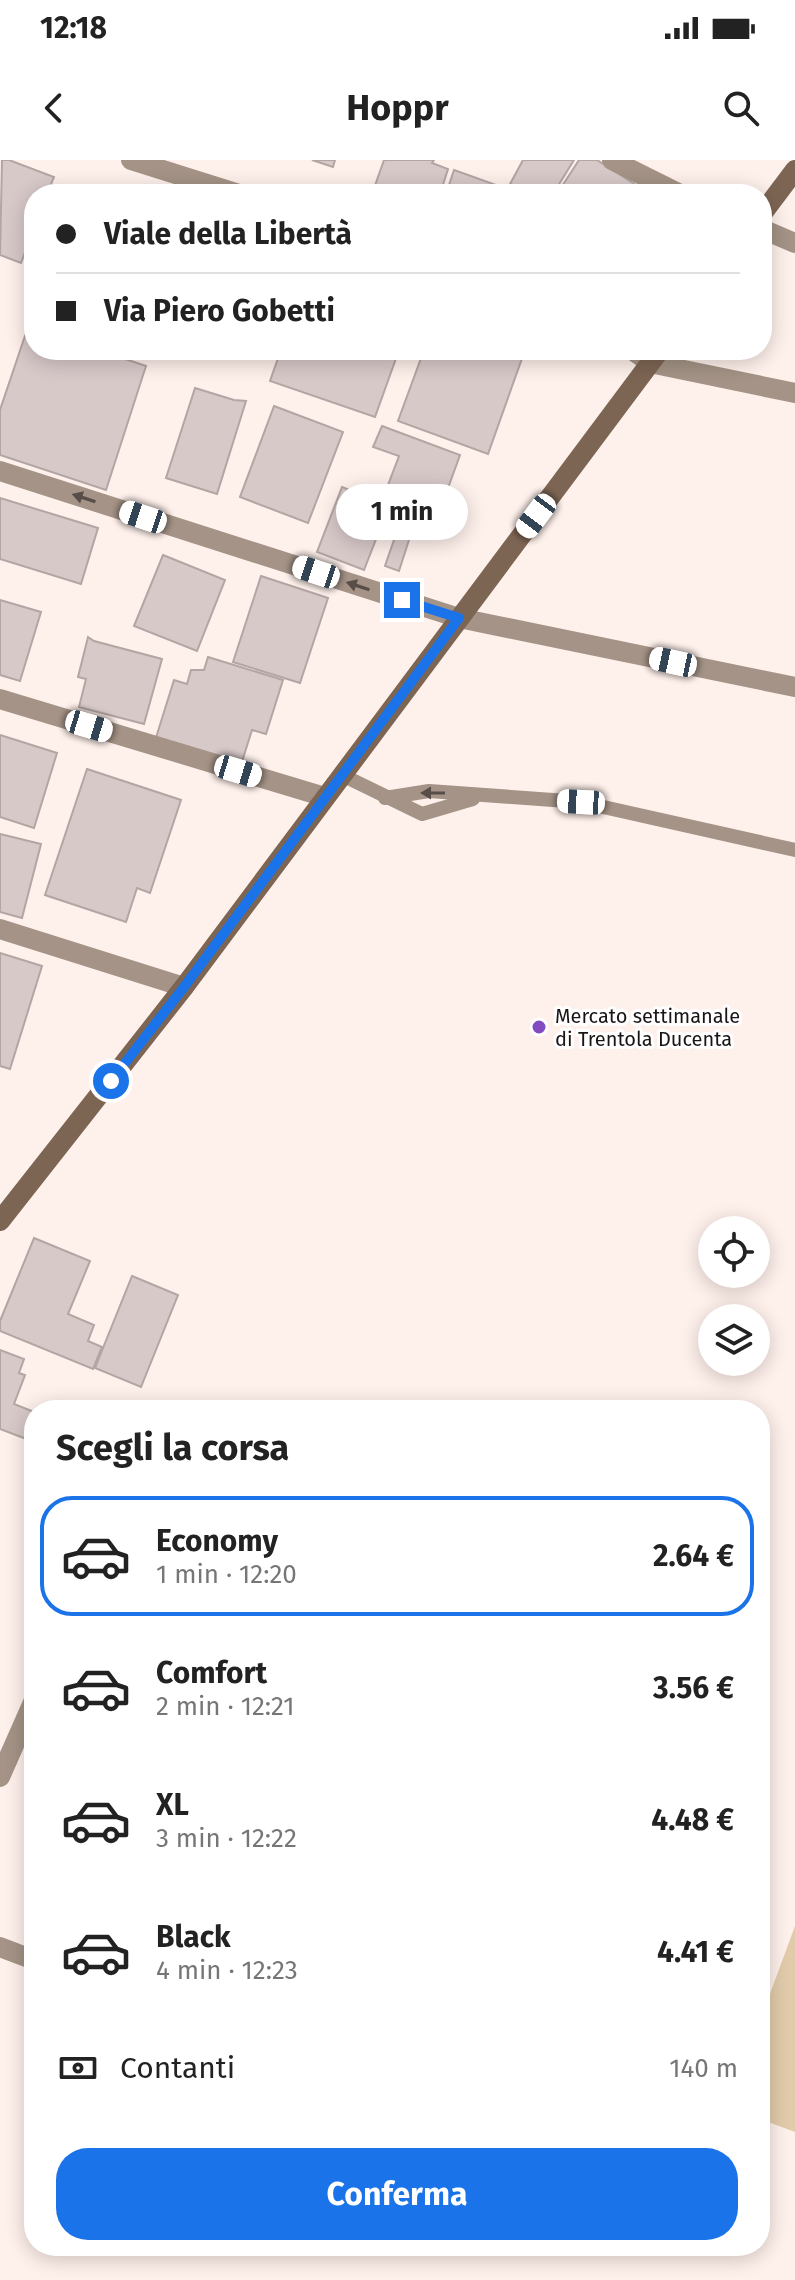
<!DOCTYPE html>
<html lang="it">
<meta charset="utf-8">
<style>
body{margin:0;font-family:"Fira Sans",sans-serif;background:#f6f6f6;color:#222;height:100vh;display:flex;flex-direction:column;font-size:30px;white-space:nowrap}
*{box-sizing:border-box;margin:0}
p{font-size:26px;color:#767676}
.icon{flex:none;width:44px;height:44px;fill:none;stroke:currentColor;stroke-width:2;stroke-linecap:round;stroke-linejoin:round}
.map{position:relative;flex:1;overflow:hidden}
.panel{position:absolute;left:24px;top:1240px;width:746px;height:856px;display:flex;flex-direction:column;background:#fff;border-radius:32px;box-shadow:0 4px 20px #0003}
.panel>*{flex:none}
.hud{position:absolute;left:24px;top:24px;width:748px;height:176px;border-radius:32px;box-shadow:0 4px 20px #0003;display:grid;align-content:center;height:176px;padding:0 32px;background:#fff}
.fabs{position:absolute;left:698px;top:1056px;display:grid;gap:16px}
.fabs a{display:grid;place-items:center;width:72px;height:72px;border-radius:50%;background:#fff;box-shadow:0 4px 20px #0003;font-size:40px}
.end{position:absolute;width:36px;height:36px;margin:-18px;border:10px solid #1a73e8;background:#fff;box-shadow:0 0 0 4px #fff}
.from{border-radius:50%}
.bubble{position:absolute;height:56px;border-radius:28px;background:#fff;box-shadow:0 4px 20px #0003;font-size:26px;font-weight:700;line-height:56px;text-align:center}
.car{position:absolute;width:24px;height:48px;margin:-24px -12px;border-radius:10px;box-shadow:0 0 6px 2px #0007;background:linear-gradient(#fff 24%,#345 0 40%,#fff 0 76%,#345 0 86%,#fff 0)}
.hud b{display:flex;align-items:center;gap:28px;height:76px;font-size:30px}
.hud b+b{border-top:2px solid #e0e0e0}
.hud i{width:20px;height:20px;background:#222}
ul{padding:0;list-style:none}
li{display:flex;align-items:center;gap:24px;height:120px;margin:0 16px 12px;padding:0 16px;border:4px solid transparent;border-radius:32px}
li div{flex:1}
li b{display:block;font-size:30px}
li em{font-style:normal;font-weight:700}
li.on{border-color:#1a73e8}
li>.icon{width:72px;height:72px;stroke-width:1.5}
h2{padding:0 32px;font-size:36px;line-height:96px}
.pay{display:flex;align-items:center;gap:20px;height:88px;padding:0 32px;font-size:30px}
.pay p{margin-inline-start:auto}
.action{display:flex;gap:16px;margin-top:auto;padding:16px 32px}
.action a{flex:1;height:92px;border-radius:32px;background:#1a73e8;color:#fff;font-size:32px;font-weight:700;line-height:92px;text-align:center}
.status{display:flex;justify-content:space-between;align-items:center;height:56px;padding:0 40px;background:#fff;direction:ltr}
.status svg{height:22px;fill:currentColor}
header{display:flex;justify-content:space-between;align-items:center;height:104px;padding:0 32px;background:#fff;font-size:36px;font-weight:700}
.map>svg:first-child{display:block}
.green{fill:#e1cbaa}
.building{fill:#d8c9c9;stroke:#b3a5a4;stroke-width:2}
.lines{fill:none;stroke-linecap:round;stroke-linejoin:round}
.lane{stroke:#a49386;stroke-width:14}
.street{stroke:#a49386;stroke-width:20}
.secondary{stroke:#7d6553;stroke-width:20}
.oneway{fill:#584e47}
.route{stroke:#1a73e8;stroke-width:10}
.poi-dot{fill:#834bc2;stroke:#fff;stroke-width:3}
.labels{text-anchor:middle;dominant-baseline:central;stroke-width:6;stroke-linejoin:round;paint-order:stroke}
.poi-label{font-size:20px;fill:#1a1514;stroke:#fff;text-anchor:start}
</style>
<div class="status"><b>12:18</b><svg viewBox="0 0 49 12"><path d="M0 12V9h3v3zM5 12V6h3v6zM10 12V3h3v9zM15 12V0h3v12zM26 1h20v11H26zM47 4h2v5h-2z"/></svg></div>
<header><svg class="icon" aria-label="back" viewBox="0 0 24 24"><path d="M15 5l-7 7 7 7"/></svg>Hoppr<svg class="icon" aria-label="search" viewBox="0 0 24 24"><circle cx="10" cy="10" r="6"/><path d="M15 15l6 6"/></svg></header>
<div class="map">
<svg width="795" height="2120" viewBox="0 0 795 2120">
<rect width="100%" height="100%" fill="#fef0eb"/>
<!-- green -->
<path class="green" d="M795,1766V1972L760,1959V1861Z"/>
<!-- building -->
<g class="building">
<path d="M2,0H9L54,17L47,34H34V69L21,103L0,95Z"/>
<path d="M312,0H335L333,7Z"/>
<path d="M384,0H434L432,3L448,9L440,34H372Z"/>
<path d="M523,0H574L553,34H531L510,24Z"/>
<path d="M579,0H597L650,34H557Z"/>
<path d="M454,10L521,34H446Z"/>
<path d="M28,167L34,169V190H98L146,206L106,330L0,295V250Z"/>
<path d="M281,190H399L375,257L270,221Z"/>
<path d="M424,190H525L488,294L398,261Z"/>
<path d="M195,228L234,240L246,241L217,334L166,318Z"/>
<path d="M274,246L343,272L308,363L240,337Z"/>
<path d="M382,266L460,295L436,361L382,341L399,296L373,287Z"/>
<path d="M342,327L389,346L364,410L317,392Z"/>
<path d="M0,338L98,368L81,424L0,399Z"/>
<path d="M404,351L417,355L399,411L385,406Z"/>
<path d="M163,395L225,420L197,491L134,466Z"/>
<path d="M261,416L328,438L300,523L233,502Z"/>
<path d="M0,440L41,452L20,521L0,515Z"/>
<path d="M88,477L94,481L162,499L144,564L79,547L86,519L78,517Z"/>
<path d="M208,497L283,520L266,574L252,570L239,611L154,584L174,520L187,524L191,510H204Z"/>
<path d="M0,575L57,593L34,668L0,657Z"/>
<path d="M87,609L181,640L150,733L137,728L126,762L45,735Z"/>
<path d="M0,674L41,684L22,758L0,752Z"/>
<path d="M0,793L42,806L10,909L0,906Z"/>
<path d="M34,1078L90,1101L68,1154L94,1165L88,1181L102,1187L93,1209L0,1171V1161Z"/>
<path d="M132,1116L178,1135L141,1227L95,1208Z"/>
<path d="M0,1190L24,1199L19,1213L25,1215L14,1244L34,1252V1282L0,1269Z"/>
</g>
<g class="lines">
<!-- lane -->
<g class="lane">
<path d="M342,615L422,654L473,639"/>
<path d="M385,638L429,631L581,642L795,690"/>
</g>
<!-- street -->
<g class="street">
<path d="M131,0L239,34"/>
<path d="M612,0L680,34"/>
<path d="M762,69L795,83"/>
<path d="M632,190L650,203L795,233"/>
<path d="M0,311L459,458L795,527"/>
<path d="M0,539L325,637"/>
<path d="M0,769L184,827"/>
<path d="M0,1617L34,1540"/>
<path d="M0,1787L34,1800"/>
</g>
<!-- secondary -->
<g class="secondary">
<path d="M762,54L795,10"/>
<path d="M0,1061L184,827L660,190"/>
</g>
</g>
<!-- one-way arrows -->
<defs><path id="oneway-solid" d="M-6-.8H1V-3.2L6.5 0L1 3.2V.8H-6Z" transform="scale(2)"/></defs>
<g class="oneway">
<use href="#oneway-solid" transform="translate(84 338) rotate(-162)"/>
<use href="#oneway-solid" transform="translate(358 426) rotate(-162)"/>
<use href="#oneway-solid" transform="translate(433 633) rotate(-180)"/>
</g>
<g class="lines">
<!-- route -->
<path class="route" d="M111,921L184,827L459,458L402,440"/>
</g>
<!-- markers -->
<circle class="poi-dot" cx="539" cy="867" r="8"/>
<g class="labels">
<!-- poi labels -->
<g class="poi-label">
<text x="555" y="856">Mercato settimanale<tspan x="555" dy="23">di Trentola Ducenta</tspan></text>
</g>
</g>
</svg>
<div class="fabs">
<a><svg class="icon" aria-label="locate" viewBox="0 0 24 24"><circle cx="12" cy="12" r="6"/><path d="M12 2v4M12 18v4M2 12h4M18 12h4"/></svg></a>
<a><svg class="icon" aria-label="layers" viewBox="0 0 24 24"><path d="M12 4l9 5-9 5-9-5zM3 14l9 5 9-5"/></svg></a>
</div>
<i class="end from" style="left:111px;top:921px"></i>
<i class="end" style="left:402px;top:440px"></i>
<div class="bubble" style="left:336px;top:324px;width:132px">1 min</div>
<i class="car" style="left:536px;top:356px;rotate:217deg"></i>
<i class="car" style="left:143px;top:357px;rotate:288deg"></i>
<i class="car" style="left:316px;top:412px;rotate:288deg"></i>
<i class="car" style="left:673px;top:502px;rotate:282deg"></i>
<i class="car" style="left:89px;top:566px;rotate:107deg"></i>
<i class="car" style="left:238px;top:611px;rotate:107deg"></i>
<i class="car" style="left:581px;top:642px;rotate:273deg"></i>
<div class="hud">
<b><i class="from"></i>Viale della Libertà</b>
<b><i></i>Via Piero Gobetti</b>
</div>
<section class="panel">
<h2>Scegli la corsa</h2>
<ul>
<li class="on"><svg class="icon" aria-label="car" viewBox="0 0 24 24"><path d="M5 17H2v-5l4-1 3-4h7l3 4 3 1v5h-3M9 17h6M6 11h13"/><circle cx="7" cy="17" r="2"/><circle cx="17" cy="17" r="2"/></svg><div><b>Economy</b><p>1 min · 12:20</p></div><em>2.64 €</em></li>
<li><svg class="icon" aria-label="car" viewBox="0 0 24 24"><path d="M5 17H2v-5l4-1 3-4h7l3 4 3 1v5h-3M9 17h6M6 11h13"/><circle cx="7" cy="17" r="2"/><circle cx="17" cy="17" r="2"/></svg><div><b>Comfort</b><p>2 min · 12:21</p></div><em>3.56 €</em></li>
<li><svg class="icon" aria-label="car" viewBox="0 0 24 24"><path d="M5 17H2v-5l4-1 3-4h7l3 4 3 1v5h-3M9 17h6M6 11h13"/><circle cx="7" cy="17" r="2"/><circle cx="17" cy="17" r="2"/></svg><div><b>XL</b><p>3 min · 12:22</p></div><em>4.48 €</em></li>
<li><svg class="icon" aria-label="car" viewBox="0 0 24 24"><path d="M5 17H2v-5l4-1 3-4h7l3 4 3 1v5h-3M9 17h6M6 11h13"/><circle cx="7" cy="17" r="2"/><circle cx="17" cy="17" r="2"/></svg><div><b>Black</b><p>4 min · 12:23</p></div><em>4.41 €</em></li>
</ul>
<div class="pay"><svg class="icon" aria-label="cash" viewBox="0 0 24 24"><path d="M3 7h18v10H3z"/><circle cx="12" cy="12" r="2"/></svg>Contanti<p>140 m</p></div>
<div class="action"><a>Conferma</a></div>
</section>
</div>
